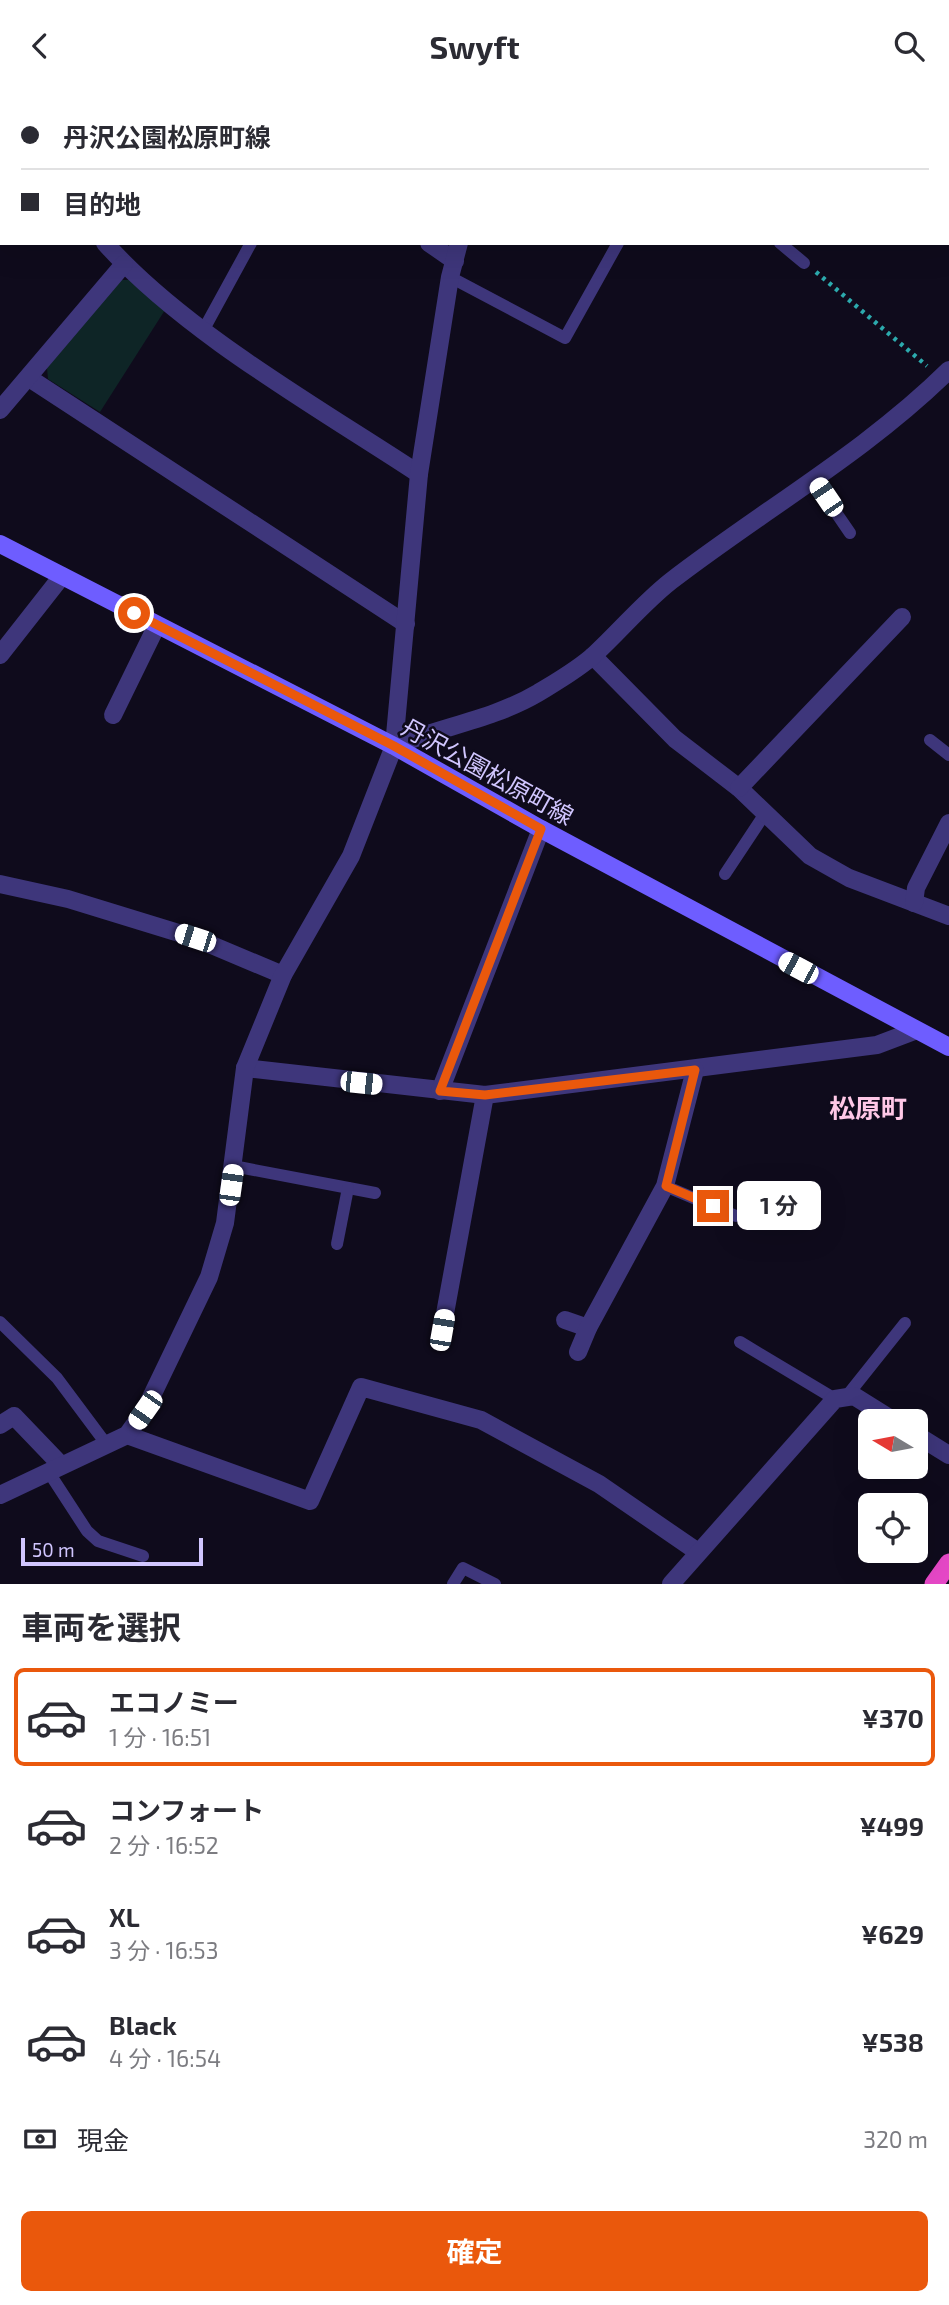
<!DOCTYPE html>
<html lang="ja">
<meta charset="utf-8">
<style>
body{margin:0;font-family:"Exo 2","Noto Sans JP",sans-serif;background:#f2f2f3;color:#2b2b33;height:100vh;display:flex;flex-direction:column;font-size:26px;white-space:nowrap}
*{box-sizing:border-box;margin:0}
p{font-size:23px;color:#7c7c81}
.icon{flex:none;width:38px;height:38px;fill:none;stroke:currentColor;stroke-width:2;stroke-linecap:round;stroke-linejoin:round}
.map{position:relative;height:1493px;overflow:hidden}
.panel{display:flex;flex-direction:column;background:#fff;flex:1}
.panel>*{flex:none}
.hud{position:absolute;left:0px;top:0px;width:950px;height:154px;box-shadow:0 7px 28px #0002;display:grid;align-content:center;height:154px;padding:0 21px;background:#fff}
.needle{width:46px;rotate:280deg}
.fabs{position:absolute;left:858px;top:1318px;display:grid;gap:14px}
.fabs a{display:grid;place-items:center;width:70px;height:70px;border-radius:10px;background:#fff;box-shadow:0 7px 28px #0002;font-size:35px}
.scale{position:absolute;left:21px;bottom:18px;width:182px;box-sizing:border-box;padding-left:7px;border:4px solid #d1c6ff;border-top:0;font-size:19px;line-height:24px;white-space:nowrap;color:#d1c6ff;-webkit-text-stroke:5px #0f0b1c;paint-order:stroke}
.end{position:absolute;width:32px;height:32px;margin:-16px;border:9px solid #ea580c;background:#fff;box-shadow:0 0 0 4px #fff}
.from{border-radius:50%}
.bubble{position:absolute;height:49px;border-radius:10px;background:#fff;box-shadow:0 7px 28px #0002;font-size:23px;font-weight:700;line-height:49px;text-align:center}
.car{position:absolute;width:21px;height:42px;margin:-21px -10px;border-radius:9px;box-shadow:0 0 5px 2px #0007;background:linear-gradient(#fff 24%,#345 0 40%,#fff 0 76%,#345 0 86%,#fff 0)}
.hud b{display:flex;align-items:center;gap:24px;height:66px;font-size:26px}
.hud b+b{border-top:2px solid #e1e1e2}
.hud i{width:18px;height:18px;background:#2b2b33}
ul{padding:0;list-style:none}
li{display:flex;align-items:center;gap:21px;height:98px;margin:0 14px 10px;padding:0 7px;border:4px solid transparent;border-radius:10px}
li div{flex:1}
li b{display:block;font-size:26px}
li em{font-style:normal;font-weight:700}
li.selected{border-color:#ea580c}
li>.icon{width:63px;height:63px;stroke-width:1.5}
h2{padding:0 21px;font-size:32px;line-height:84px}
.pay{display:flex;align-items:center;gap:18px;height:77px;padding:0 21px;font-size:26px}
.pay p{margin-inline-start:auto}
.cta{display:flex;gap:14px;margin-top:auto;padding:14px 21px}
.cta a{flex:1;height:80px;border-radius:10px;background:#ea580c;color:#fff;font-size:28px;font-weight:700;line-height:80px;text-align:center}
header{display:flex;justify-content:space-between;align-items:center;height:91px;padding:0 21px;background:#fff;font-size:32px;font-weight:700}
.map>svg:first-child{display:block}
.green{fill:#0e2526}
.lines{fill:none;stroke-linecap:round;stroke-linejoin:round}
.path{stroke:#2caaad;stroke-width:4.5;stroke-dasharray:3.5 5;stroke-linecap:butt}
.service{stroke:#3e367b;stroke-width:12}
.minor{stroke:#3e367b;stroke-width:18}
.secondary{stroke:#6e5dff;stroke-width:18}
.trunk{stroke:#e547c6;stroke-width:19}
.route{stroke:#ea580c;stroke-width:9}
.labels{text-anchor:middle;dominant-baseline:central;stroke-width:5;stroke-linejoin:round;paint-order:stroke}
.street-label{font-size:24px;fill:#d1c6ff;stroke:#0f0b1c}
.neighbourhood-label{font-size:26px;font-weight:bold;fill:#ffc8e7;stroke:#0f0b1c}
</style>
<header><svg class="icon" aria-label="back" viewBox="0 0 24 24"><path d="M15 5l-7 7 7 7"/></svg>Swyft<svg class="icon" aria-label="search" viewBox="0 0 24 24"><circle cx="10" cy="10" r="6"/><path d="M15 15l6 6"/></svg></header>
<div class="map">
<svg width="949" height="1493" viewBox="0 0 949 1493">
<rect width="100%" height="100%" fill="#0f0b1c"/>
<!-- green -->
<path class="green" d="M120,189H131L165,219L100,321L48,288L47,277Z"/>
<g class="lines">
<!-- path -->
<path class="path" d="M816,181L927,275"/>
<!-- service -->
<g class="service">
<path d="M67,2L69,0"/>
<path d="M780,152L804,172"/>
<path d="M450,186L565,247L618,152"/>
<path d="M204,238L251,152"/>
<path d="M813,388L850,442"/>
<path d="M930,649L949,664"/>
<path d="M725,783L766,721"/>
<path d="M233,1075L375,1102"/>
<path d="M665,1095L736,1125"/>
<path d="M337,1153L348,1097"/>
<path d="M0,1231L57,1287L107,1354"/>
<path d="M740,1251L835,1308"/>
<path d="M846,1306L905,1232"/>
<path d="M48,1380L87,1440L98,1450L143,1465"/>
<path d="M453,1493L463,1477L495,1493"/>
</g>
<!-- minor -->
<g class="minor">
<path d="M495,2V0"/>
<path d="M737,2L739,0"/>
<path d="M0,47L2,49"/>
<path d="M105,152C184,241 319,317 419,383"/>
<path d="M429,152L455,170"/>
<path d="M29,287L406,533"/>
<path d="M0,319L124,173"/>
<path d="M0,564L62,485"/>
<path d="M593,565L675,648L739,697L810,765L849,787L949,825"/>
<path d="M113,624L157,534"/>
<path d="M394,655C440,636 494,628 538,602C556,591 579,578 595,563C621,539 643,512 671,490C763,419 866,361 949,279"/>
<path d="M739,697L902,526"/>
<path d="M0,793L68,808L195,847L283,884"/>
<path d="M914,812L916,797L949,732"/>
<path d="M245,977L485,1004L877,954L914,940"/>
<path d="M440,1000L541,738"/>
<path d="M565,1229L588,1237"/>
<path d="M442,1239L485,1004"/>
<path d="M578,1261L588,1237L665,1095L695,979"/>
<path d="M0,1334L14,1325L61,1374"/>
<path d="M915,1343L949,1364"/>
<path d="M127,1344L310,1410L361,1296L481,1329L599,1393L698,1461"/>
<path d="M0,1404L127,1344L145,1319L209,1186L225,1132L245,977L283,884L351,765L394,655L419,383L450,186L459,152"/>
<path d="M671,1493L835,1308L854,1305L894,1330"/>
</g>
<!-- secondary -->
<path class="secondary" d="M0,453L394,655L541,738L949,956"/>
<!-- trunk -->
<path class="trunk" d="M934,1493L949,1472"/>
</g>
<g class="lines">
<!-- route -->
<path class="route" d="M134,522L394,655L541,738L440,1000L485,1004L695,979L666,1095L713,1115"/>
</g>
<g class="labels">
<!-- street labels -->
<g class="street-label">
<text transform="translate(488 680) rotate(29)">丹沢公園松原町線</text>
</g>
<!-- neighbourhood labels -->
<g class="neighbourhood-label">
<text x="868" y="1016">松原町</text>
</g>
</g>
</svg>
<div class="fabs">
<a><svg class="needle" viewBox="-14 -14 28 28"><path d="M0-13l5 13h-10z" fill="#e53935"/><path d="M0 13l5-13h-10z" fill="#7c7c81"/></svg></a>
<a><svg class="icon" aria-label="locate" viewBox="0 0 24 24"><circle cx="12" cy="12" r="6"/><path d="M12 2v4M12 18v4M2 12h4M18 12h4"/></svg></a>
</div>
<div class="scale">50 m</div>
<i class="end from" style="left:134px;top:522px"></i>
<i class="end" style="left:713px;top:1115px"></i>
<div class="bubble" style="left:737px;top:1090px;width:84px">1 分</div>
<i class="car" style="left:826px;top:406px;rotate:326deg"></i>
<i class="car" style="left:195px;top:847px;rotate:288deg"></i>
<i class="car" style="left:798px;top:877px;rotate:298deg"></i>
<i class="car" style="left:361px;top:992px;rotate:96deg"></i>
<i class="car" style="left:231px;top:1094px;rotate:8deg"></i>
<i class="car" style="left:442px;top:1239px;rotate:10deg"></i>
<i class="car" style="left:145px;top:1319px;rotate:215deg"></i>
<div class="hud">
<b><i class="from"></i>丹沢公園松原町線</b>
<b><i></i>目的地</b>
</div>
</div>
<section class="panel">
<h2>車両を選択</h2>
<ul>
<li class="selected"><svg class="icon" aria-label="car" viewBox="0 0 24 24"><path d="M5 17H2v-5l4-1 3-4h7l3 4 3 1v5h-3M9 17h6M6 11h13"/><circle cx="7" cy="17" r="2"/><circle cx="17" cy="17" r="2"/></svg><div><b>エコノミー</b><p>1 分 · 16:51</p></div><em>¥370</em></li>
<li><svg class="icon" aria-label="car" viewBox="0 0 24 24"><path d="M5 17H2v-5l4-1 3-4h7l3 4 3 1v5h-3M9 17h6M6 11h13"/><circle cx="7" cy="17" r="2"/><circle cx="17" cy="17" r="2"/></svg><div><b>コンフォート</b><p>2 分 · 16:52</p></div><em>¥499</em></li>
<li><svg class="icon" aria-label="car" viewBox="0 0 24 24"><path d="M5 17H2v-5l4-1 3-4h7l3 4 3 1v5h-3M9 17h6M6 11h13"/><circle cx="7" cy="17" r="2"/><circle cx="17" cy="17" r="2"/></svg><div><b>XL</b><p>3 分 · 16:53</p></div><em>¥629</em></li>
<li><svg class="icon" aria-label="car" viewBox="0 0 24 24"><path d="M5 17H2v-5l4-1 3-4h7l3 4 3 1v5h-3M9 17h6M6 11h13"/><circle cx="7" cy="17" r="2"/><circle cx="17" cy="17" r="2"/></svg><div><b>Black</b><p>4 分 · 16:54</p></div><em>¥538</em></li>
</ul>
<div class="pay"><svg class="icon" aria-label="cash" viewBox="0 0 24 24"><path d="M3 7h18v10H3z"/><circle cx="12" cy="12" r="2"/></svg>現金<p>320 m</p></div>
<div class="cta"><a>確定</a></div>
</section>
